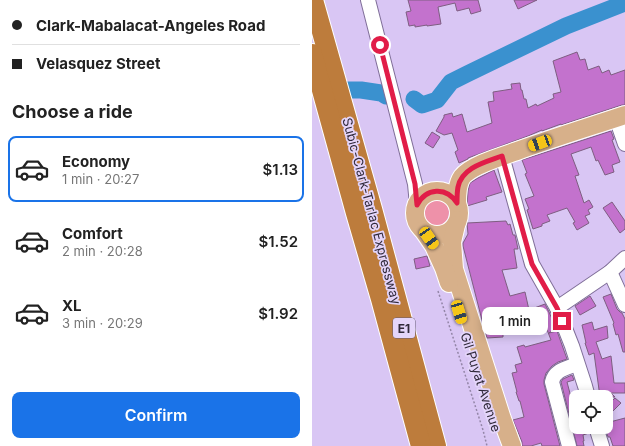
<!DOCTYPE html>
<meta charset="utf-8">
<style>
body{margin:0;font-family:Inter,sans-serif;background:#f2f2f2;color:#222;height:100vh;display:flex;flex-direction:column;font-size:15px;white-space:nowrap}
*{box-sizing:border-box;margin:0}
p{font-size:13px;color:#767676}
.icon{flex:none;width:22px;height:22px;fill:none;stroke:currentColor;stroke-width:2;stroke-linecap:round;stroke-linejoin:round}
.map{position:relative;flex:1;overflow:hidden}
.drawer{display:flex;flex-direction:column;background:#fff;width:312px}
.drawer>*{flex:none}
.hud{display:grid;align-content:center;height:88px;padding:0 12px;background:#fff}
.fabs{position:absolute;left:257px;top:390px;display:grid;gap:8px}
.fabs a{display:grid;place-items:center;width:44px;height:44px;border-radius:8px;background:#fff;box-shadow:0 2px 10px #0003;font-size:20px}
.end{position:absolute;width:18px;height:18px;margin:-9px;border:5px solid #e11d48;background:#fff;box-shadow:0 0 0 2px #fff}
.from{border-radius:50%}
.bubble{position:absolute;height:28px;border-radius:8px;background:#fff;box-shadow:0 2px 10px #0003;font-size:13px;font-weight:600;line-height:28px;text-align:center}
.car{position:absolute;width:12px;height:24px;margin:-12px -6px;border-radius:5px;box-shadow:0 0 3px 1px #0007;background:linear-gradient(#f5c518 24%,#345 0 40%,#f5c518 0 76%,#345 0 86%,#f5c518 0)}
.hud b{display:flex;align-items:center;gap:14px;height:38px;font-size:15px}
.hud b+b{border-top:1px solid #e0e0e0}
.hud i{width:10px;height:10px;background:#222}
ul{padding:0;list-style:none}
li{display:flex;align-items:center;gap:12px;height:66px;margin:0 8px 6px;padding:0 4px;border:2px solid transparent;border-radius:8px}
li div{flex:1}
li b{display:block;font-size:15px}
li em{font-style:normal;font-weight:600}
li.active{border-color:#1a73e8}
li>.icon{width:36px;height:36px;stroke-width:1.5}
h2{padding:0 12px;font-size:18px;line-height:48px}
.primary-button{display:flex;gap:8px;margin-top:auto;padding:8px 12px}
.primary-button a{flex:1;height:46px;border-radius:8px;background:#1a73e8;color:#fff;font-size:16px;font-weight:600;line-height:46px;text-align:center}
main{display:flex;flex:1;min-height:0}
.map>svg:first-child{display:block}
.green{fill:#ee91a9}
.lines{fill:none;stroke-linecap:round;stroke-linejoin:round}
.river{stroke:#3a91cf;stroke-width:17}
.building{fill:#c372cd;stroke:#7e5e81}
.minor-casing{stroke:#806f99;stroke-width:16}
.major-casing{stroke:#fff;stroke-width:20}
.highway-casing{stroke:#fff;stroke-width:22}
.path{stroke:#9486a8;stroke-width:1.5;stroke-dasharray:2 2;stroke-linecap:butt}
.minor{stroke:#fff;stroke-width:14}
.major{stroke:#d7b08a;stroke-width:18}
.highway{stroke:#bd7c3c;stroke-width:20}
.route{stroke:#e11d48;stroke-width:5}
.labels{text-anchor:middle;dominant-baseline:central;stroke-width:3.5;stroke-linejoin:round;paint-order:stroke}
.shield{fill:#e4d5fa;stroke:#665d74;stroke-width:1}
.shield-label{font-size:12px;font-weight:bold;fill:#30293a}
.street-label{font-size:13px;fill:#30293a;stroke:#e4d5fa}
</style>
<main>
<section class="drawer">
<div class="hud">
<b><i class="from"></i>Clark-Mabalacat-Angeles Road</b>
<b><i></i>Velasquez Street</b>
</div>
<h2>Choose a ride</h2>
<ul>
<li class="active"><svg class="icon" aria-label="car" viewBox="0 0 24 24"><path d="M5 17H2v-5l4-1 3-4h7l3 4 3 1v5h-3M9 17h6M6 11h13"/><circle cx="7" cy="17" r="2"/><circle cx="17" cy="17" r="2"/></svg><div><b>Economy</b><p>1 min · 20:27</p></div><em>$1.13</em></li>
<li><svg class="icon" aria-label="car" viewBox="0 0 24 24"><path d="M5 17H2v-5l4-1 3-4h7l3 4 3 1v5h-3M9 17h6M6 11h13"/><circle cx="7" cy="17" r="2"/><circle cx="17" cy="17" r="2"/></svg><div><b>Comfort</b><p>2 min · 20:28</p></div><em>$1.52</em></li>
<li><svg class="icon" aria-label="car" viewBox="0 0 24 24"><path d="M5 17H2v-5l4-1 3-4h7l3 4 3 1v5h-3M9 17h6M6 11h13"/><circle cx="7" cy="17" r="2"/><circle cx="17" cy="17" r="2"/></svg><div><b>XL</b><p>3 min · 20:29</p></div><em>$1.92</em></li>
</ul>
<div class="primary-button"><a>Confirm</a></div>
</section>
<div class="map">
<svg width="313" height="446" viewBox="0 0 313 446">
<rect width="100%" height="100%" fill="#d9c6f4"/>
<!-- green -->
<circle class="green" cx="122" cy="212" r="15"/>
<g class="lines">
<!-- river -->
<g class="river">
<path d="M14,90H49L69,93L74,96L80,95"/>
<path d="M102,99L110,105L125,100L139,82L155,74L254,26L313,3"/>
</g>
</g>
<!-- building -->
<g class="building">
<path d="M96,0H166L169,11L159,14L157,8L145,11L143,3L126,7L129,24L115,26V25L103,27V25L97,26L94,12L99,11Z"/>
<path d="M202,0H225L206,9Z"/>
<path d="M265,52L268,60L273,59L276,70L287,66L290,73L297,70L299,75L313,70V105H310L249,125V124L230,131V130L216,136L156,158V159L147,163L143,152L146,150L140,133L132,135L124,131L132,117V115L140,113L141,117L150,114L155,132L180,123L176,102L182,101L181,92L200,89L199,84L208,83L209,90H210L212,99H214L216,108L224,104L225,106L242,98L241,94L249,92L241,61Z"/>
<path d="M299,131L302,139L300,140L308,162L300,165L302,172L293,175L286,160L284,161L279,147L259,154L267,175L263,176L272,203L277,200L281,207L276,210L278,214L273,216L277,223L265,230L261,223L263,222L255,208L235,215L238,221L230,224V226L221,229L215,210L217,209L213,199L222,196L213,174L215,173L210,160Z"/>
<path d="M120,132L128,137L121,148L113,143Z"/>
<path d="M182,170L190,192L174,197L175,200L155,206L156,191L158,183L166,178Z"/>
<path d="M300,202L313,221V229L308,233L291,208Z"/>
<path d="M194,221L196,225L198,224L201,235H203L206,249H202L205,268L190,270L198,296L213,292L217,310L233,304L237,312L244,328L237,333L245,331L255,359L246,362L240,366L234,373L232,380V384L248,446H230L229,443L219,446H210V442L201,420L212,417L208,401H207L204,392H205L200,373L205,372L203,365L210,363L205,347L212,345L213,347L239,340L232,322L207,330L191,331V337L175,338L171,324L151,246V243L156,234L155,223Z"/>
<path d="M115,256L118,266L104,269L102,259Z"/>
<path d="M299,294L305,309L308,312L310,313L313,319V352H311L306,334L304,335L301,324L302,323L291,297Z"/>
<path d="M278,296L284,306L268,315L263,306Z"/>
<path d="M280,322L282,330L295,326L296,338L284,342L290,359L299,356L302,383H313V393H299L303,397H288L282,353L277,355L273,343H274L270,325Z"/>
<path d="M260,375L262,380L255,382L260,401L264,400V427H266V428L276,427L277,433L271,435L272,441H271L272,446H265L249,382L251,379Z"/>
<path d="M303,398L309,403L301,411L295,406Z"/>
<path d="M313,418V446H301L298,437H296L293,427H294V423Z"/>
</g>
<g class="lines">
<defs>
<g id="minor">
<path d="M56,0L103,184L105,205"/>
<path d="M304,118L313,144"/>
<path d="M190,156L220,264L245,308L260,346L273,386L276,397"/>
<path d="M298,272L313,305"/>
<path d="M245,308L298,272L313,258"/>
<path d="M284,427L290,446"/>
<path d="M257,446L240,382C242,370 255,368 265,364"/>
</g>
<g id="major">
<circle cx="125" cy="213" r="22"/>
<path d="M145,203C145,195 145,184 150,177C159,165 191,156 205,151C241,138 277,127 313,115"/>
<path d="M144,225L140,242L142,269L190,419L200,446"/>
<path d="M111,230L122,246L132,268L137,283"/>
</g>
<g id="highway">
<path d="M1,0L60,209L124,446"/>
<path d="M0,54L44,213L69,299L109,446"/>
</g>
</defs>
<!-- minor casing -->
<use href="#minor" class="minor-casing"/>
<!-- major casing -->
<use href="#major" class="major-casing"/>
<!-- highway casing -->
<use href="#highway" class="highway-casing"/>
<!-- path -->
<path class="path" d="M126,291L171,430L175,446"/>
<!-- minor -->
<use href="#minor" class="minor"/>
<!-- major -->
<use href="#major" class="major"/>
<!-- highway -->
<use href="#highway" class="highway"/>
</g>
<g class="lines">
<!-- route -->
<path class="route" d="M68,45L103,184L105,205C114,188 134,186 145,203C145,198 145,192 146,187C150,167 174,162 190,156L220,264L245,308L250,321"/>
</g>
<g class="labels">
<!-- shield labels -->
<rect class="shield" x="81" y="318" width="22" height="20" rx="3"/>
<g class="shield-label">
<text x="92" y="328">E1</text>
</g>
<!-- street labels -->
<g class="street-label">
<text transform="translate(60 211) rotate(75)">Subic-Clark-Tarlac Expressway</text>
<text transform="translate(169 382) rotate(72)">Gil Puyat Avenue</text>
</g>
</g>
</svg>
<div class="fabs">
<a><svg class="icon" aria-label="locate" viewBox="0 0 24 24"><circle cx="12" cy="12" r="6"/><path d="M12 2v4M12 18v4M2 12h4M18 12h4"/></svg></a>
</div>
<i class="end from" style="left:68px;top:45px"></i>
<i class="end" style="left:250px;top:321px"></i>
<div class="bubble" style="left:170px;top:307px;width:66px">1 min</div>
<i class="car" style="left:228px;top:143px;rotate:250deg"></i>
<i class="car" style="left:117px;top:238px;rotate:145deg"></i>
<i class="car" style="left:147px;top:312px;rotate:163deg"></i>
</div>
</main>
